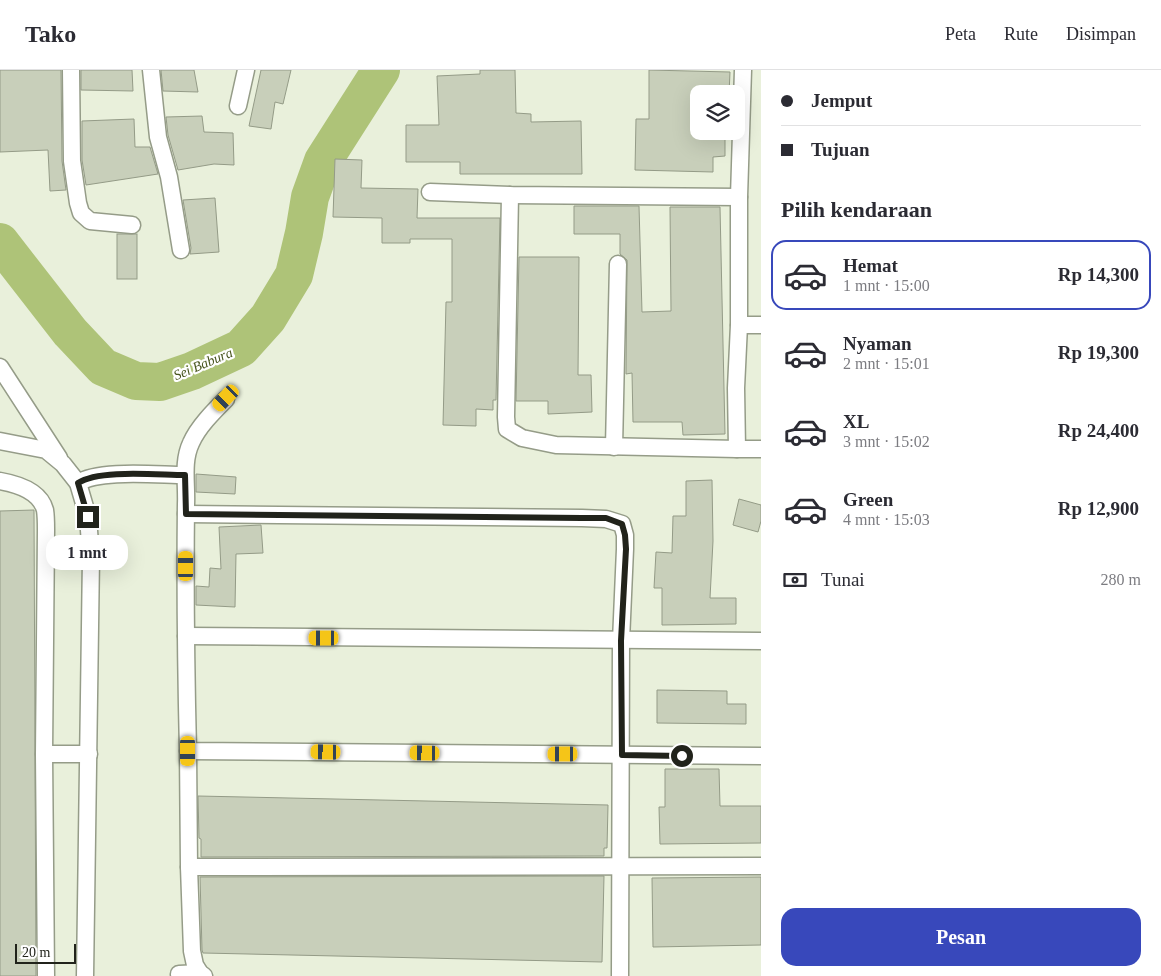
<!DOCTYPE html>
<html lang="id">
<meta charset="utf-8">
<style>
body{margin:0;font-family:Georgia,serif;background:#f2f2f3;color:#2b2b33;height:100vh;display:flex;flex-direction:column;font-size:19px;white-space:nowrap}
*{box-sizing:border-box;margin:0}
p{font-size:16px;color:#7c7c81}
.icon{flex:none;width:28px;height:28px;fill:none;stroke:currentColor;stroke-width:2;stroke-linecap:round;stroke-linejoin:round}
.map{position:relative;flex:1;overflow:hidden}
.sheet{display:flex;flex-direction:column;background:#fff;width:400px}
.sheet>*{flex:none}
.banner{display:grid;align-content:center;height:110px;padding:0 20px;background:#fff}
.buttons{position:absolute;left:690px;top:15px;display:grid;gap:10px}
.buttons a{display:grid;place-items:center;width:55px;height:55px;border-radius:10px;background:#fff;box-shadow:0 5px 20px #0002;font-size:25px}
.scale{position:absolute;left:15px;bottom:12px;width:61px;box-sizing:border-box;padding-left:5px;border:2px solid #21231b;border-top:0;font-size:14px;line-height:18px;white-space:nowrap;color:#21231b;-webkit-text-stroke:4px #fff;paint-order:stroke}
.end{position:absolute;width:22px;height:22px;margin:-11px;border:6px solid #21231b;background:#fff;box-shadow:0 0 0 2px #fff}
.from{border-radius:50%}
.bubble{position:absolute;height:35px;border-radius:15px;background:#fff;box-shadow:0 5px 20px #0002;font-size:16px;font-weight:700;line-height:35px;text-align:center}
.car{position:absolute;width:15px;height:30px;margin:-15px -8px;border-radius:6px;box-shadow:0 0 4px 1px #0007;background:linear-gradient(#f5c518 24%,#345 0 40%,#f5c518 0 76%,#345 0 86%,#f5c518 0)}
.banner b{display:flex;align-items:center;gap:18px;height:48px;font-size:19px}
.banner b+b{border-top:1px solid #e1e1e2}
.banner i{width:12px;height:12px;background:#2b2b33}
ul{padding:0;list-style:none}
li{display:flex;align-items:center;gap:15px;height:70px;margin:0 10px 8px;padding:0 10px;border:2px solid transparent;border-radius:15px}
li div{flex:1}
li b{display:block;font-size:19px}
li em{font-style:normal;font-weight:700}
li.active{border-color:#3848bb}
li>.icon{width:45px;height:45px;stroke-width:1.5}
h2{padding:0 20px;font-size:22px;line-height:60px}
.pay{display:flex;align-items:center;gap:12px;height:55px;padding:0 20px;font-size:19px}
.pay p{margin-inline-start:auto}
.primary-button{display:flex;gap:10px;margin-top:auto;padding:10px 20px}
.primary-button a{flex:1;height:58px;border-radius:15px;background:#3848bb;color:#fff;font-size:20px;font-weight:700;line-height:58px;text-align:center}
header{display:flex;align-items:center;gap:30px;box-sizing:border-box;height:70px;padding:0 25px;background:#fff;border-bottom:1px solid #e1e1e2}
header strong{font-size:24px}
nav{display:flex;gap:28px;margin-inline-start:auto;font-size:18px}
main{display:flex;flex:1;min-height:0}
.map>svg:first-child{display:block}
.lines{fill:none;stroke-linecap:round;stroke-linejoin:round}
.river{stroke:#aec378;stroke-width:38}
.building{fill:#c8cfba;stroke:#949b87}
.street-casing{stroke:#959c88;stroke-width:19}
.street{stroke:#fff;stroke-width:16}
.route{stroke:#21231b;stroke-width:6}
.labels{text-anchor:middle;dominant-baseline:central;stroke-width:4.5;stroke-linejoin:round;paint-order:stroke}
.water-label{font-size:14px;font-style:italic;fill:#47541e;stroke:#fff}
</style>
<header>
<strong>Tako</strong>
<nav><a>Peta</a><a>Rute</a><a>Disimpan</a></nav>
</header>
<main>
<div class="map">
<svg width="761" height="906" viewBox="0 0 761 906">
<rect width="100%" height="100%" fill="#e9f0db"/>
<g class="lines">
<!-- river -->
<path class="river" d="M0,172L70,262L103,297L136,311L160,312L192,301L241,278L268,248L294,205L304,163L310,127L323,91L381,0"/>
</g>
<!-- building -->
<g class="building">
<path d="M0,0H61L62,91L66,120L50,121L48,80L0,82Z"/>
<path d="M81,0H132L133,21L81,20Z"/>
<path d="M161,0H194L198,22L163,21Z"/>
<path d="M261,0H291L283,34L275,32L271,59L249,56Z"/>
<path d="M480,0H515L516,43L531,44V52L581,51L582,104H460V92H406V55H439L437,6L480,4Z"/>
<path d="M649,0L730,2L729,24H699V66H725V86L713,87V102L635,100L636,49H649Z"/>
<path d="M202,46L204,62L233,63L234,95L214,94L178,100L168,65L166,47Z"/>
<path d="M134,49L135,77H150L158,104L86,115L82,90V51Z"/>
<path d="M335,89L362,90L361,118L418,119L417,148H500L496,330H493V340L476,339V356L443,355L446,232H452V169H410V173H382V148L333,147Z"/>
<path d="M215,128L219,182L190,184L191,178L183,130Z"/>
<path d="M574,136H639L642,242L671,241L670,137H720L725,364L683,365L682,352H633L632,303L626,304L627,190L620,184V164H574Z"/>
<rect x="117" y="164" width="20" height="45"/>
<path d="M519,187H579L578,305H591L592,342L548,344V331H516Z"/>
<path d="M196,404L236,407L235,424L196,422Z"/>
<path d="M712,410L713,471L710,528H736V554L662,555V518H654L656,482L672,483L673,446H686V411Z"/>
<path d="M739,429L761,435V451L758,462L733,455Z"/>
<path d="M34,440L36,906H0V441Z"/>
<path d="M261,455L263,483L236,484L235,537L196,535V516L209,517L210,498L221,499L219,457Z"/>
<path d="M657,620L727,621V634H746V654L657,653Z"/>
<path d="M665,699H719L720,736H761V773L660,774L659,737H665Z"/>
<path d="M198,726L608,735L607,778H604V786L201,787V769L199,768Z"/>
<path d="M604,806L602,892L203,883L202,880L200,807Z"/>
<path d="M761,807V875L653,877L652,808Z"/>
</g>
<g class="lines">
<defs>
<g id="street">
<path d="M71,0L72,91L78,133L81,143L90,151L132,155"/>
<path d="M151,0L158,67L169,107L181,180"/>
<path d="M743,0L739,127V255L736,318L737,379H761"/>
<path d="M238,36L246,0"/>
<path d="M430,122L510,125L739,127"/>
<path d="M510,125L506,347L507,359L522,368L556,375L737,379"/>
<path d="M739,255H761"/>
<path d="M0,297L59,388"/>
<path d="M226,329C213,342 198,357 191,373C182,392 187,414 186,434C185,516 186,599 188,681L761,686"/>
<path d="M0,371L46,380L63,394L78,413L88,447L91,487L85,906"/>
<path d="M614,377L618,194"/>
<path d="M0,411C17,414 40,421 45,440C46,446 46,454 46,460L44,684L46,906"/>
<path d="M78,413C99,399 158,405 185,405"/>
<path d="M186,444L582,448L606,449L622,454L625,465V479L621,571L620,906"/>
<path d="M186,566L761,571"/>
<path d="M188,681L189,797"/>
<path d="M44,684H89"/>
<path d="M179,904L200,903"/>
<path d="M204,906L200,903L195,895L192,881L189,797L761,796"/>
</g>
</defs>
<!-- street casing -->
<use href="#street" class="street-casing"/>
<!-- street -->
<use href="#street" class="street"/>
</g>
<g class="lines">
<!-- route -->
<path class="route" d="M88,447L78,413C99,399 158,405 185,405L186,444L582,448H606L622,454L625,465L626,479L621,571L622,685L682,686"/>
</g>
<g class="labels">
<!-- water labels -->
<g class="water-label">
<text transform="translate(203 294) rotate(-23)">Sei Babura</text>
</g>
</g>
</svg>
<div class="buttons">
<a><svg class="icon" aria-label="layers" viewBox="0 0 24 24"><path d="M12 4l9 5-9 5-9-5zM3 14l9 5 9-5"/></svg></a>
</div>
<div class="scale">20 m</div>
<i class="end from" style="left:682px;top:686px"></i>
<i class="end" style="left:88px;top:447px"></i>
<div class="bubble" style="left:46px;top:465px;width:82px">1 mnt</div>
<i class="car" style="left:226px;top:328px;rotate:224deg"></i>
<i class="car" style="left:186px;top:496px;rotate:0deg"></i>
<i class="car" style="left:324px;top:568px;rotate:270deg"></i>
<i class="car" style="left:188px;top:681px;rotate:180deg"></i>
<i class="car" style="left:326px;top:682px;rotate:271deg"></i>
<i class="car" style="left:425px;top:683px;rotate:271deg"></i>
<i class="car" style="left:563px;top:684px;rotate:270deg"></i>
</div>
<section class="sheet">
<div class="banner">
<b><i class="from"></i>Jemput</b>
<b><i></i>Tujuan</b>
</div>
<h2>Pilih kendaraan</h2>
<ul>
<li class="active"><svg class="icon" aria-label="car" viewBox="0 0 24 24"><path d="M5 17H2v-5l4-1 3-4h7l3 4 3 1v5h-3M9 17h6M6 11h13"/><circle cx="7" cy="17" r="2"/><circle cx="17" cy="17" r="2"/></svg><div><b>Hemat</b><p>1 mnt · 15:00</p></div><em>Rp 14,300</em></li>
<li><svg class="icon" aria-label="car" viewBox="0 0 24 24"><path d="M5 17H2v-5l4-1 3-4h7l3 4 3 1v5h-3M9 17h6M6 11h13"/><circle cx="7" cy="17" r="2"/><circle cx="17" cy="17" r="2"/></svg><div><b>Nyaman</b><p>2 mnt · 15:01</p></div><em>Rp 19,300</em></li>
<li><svg class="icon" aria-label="car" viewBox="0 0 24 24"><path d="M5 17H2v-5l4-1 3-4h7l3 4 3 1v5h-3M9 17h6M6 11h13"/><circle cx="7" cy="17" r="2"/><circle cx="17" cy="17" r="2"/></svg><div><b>XL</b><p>3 mnt · 15:02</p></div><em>Rp 24,400</em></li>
<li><svg class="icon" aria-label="car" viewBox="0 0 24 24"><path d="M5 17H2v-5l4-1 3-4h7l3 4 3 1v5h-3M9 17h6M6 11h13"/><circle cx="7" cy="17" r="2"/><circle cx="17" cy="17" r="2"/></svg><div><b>Green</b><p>4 mnt · 15:03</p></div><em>Rp 12,900</em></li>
</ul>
<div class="pay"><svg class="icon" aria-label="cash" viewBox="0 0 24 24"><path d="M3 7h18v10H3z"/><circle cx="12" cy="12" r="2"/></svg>Tunai<p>280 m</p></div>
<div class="primary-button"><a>Pesan</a></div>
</section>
</main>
